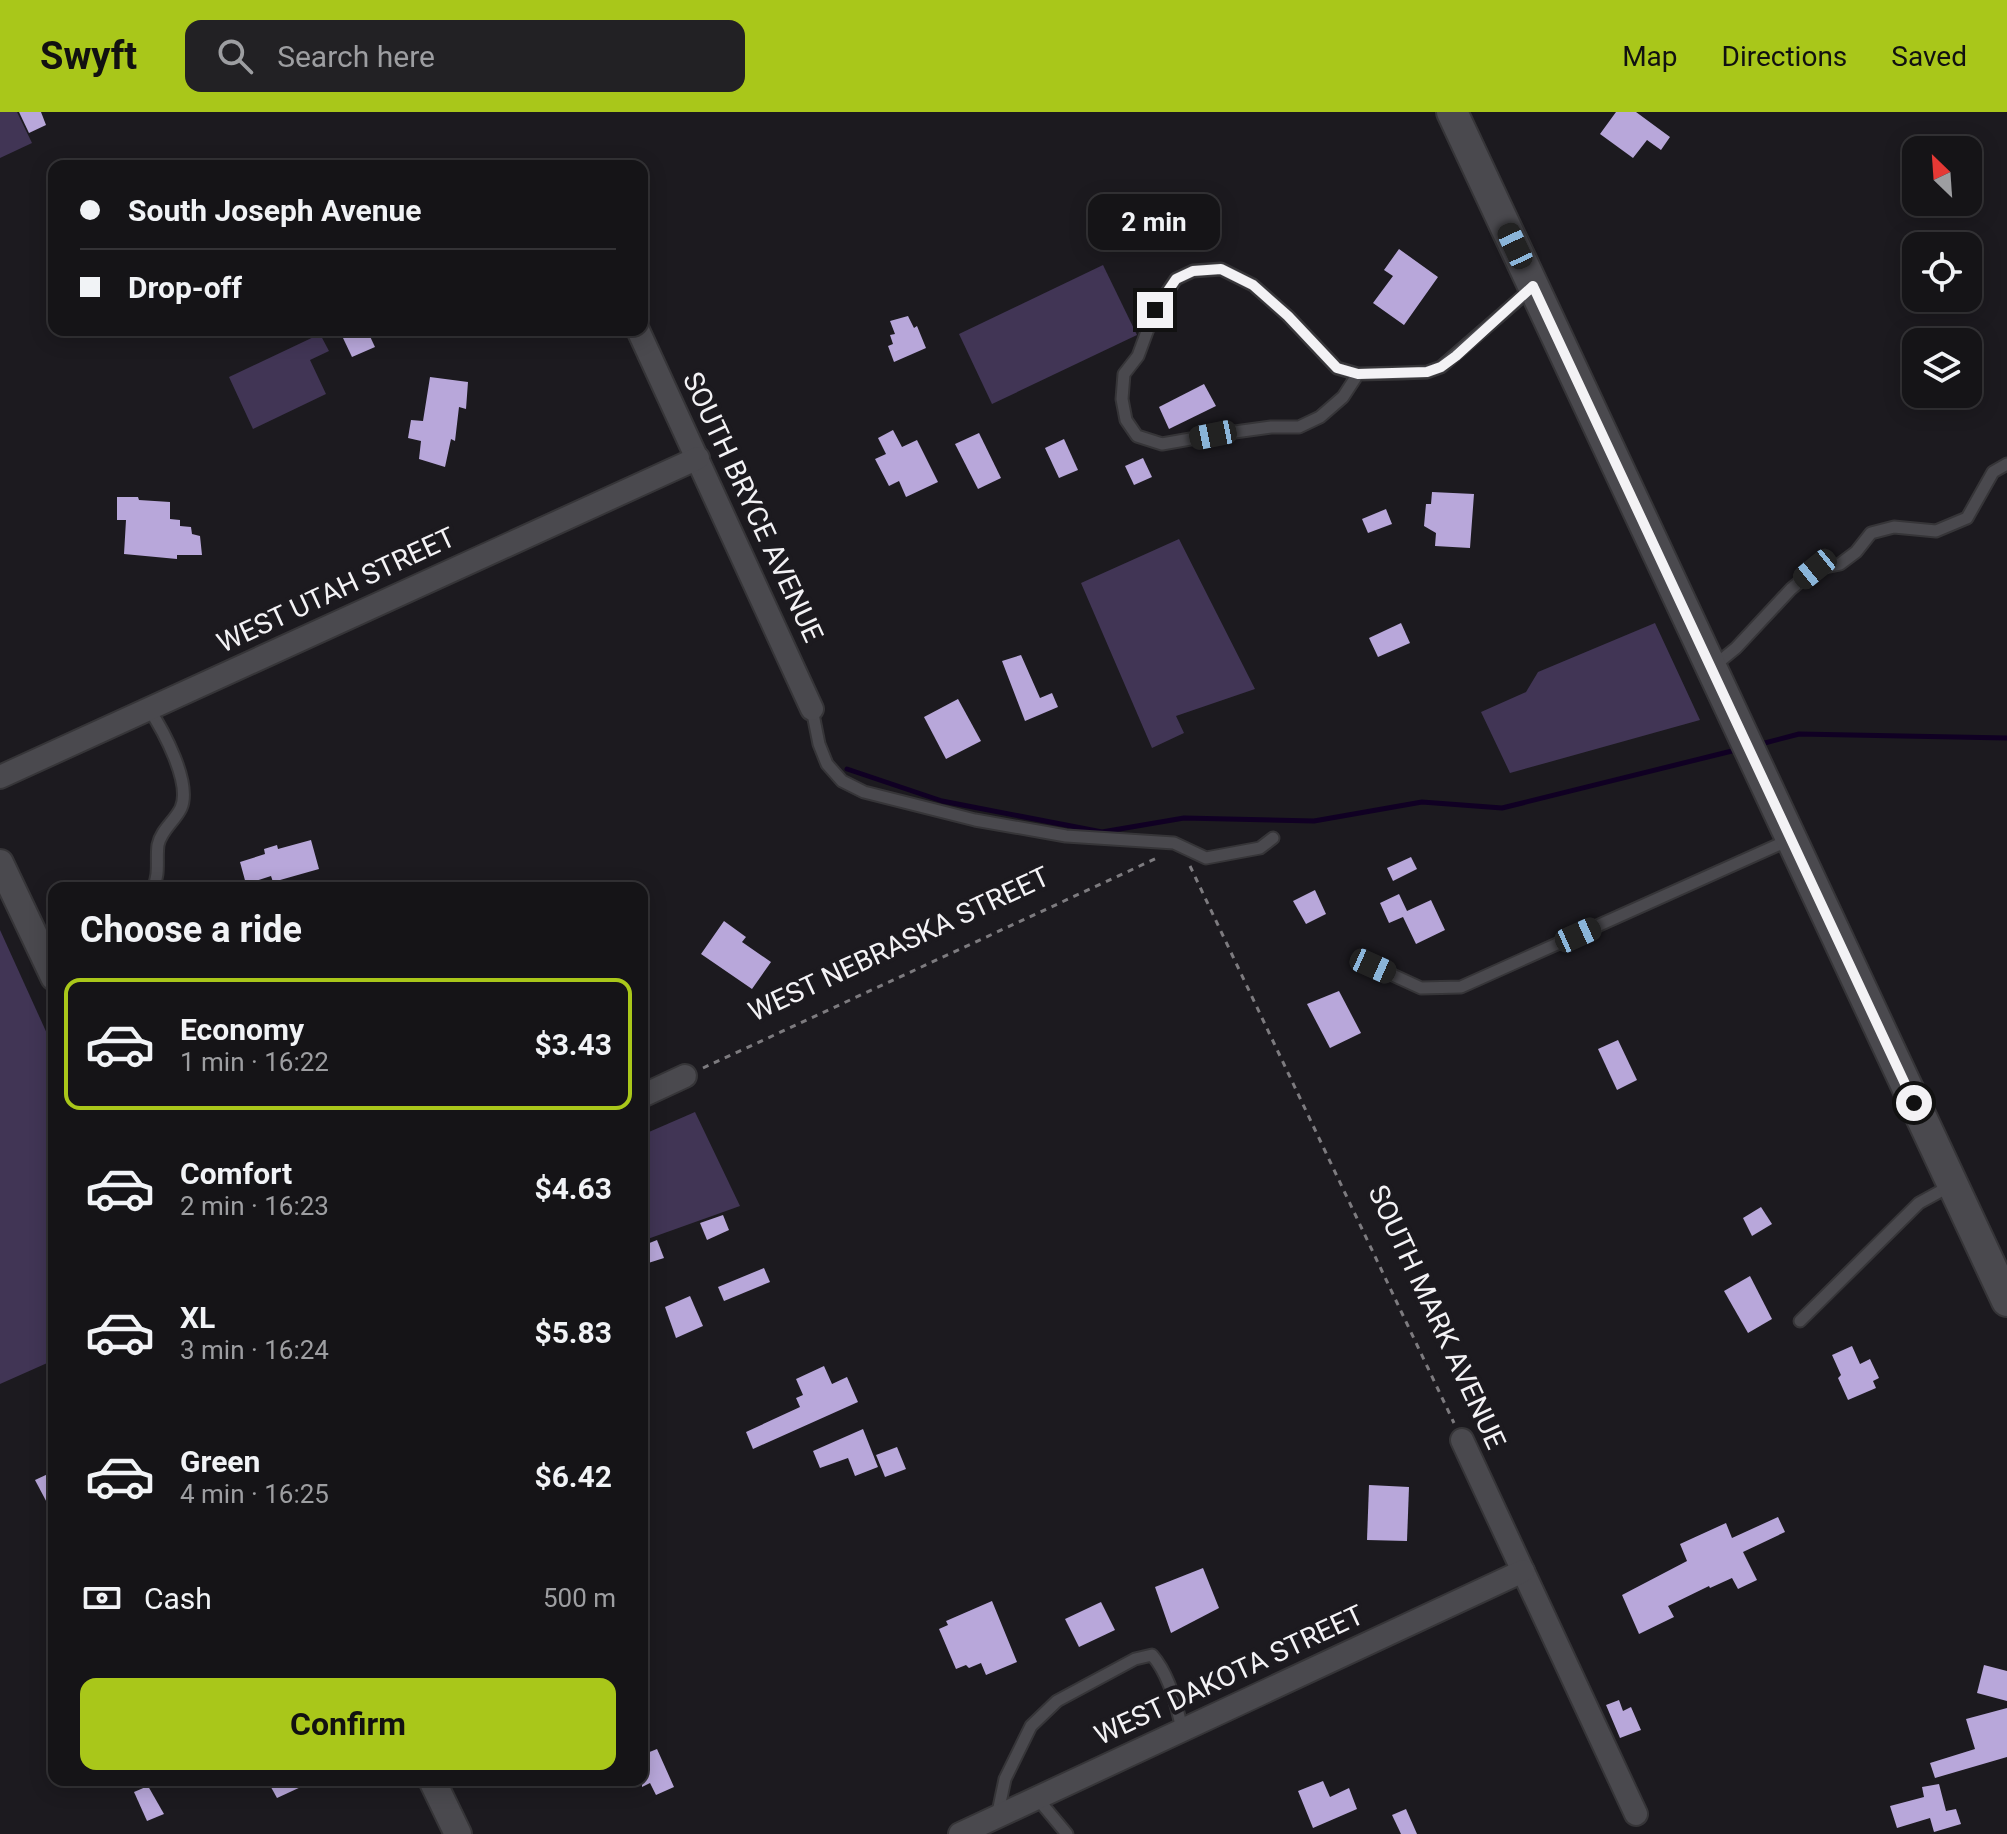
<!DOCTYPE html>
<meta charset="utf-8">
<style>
body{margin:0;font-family:Roboto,sans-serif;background:#222124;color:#f1f3f6;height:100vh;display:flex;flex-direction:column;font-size:30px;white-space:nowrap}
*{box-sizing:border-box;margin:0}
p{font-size:26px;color:#9d9ea1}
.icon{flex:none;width:44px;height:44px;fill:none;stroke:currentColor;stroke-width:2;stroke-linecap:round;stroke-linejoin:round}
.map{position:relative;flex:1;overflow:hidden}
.drawer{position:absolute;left:48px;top:770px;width:600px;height:904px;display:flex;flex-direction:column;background:#151417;border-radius:16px;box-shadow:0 4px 20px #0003,0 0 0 2px #343336}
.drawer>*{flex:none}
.banner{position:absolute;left:48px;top:48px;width:600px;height:176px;border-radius:16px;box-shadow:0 4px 20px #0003,0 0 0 2px #343336;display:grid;align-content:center;height:176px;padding:0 32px;background:#151417}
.needle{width:52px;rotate:335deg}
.buttons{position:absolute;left:1902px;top:24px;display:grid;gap:16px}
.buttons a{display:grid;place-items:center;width:80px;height:80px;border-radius:16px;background:#151417;box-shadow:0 4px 20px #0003,0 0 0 2px #343336;font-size:40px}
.end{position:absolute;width:36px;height:36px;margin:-18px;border:10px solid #f3f2f5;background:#111;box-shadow:0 0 0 4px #111}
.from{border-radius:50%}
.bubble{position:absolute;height:56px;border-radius:16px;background:#151417;box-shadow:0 4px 20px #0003,0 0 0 2px #343336;font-size:26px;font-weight:700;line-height:56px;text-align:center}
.car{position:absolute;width:24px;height:48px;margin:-24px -12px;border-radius:10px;box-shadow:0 0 6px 2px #0007;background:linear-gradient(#222 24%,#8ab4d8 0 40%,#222 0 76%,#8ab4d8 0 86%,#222 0)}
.banner b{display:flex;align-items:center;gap:28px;height:76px;font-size:30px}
.banner b+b{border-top:2px solid #343336}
.banner i{width:20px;height:20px;background:#f1f3f6}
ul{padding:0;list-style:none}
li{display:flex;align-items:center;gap:24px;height:132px;margin:0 16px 12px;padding:0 16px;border:4px solid transparent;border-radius:16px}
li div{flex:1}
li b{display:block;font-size:30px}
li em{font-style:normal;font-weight:700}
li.on{border-color:#a9c71a}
li>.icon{width:72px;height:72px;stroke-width:1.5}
h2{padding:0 32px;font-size:36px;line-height:96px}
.pay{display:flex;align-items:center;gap:20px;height:88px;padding:0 32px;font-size:30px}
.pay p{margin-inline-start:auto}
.primary-button{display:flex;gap:16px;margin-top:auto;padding:16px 32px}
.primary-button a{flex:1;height:92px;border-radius:16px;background:#a9c71a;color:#111;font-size:32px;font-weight:700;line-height:92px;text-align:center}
header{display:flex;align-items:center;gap:48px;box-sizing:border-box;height:112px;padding:0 40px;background:#a9c71a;color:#111}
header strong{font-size:38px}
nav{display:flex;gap:44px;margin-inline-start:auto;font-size:28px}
.search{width:560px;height:72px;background:#222124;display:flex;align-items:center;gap:20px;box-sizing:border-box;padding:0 28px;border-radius:16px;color:#9d9ea1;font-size:30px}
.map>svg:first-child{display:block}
.green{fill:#413555}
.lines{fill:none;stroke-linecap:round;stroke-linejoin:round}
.stream{stroke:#100023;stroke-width:5}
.building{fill:#b8a7da}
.service-casing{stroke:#363538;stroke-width:15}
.minor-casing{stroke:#363538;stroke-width:26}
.tertiary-casing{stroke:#363538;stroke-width:30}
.secondary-casing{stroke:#363538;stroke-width:34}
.path{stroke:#7d7b7f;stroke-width:3;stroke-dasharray:6 6;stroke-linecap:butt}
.service{stroke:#4a494e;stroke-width:11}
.minor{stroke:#4a494e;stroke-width:22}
.tertiary{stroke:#4a494e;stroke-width:26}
.secondary{stroke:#4a494e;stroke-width:30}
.route{stroke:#f3f2f5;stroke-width:10}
.labels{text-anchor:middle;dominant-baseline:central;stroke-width:8;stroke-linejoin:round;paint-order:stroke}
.street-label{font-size:28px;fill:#f3f2f5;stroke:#1c1a1f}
</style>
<header>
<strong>Swyft</strong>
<div class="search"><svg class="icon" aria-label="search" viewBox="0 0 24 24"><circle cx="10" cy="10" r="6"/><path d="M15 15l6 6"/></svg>Search here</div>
<nav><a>Map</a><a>Directions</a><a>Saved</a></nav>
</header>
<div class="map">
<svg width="2007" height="1722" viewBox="0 0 2007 1722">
<rect width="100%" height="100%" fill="#1c1a1f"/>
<!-- green -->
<g class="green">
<path d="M0,0H17L32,31L0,46Z"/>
<path d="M1103,153L1137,223L992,292L959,222Z"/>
<path d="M320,222L329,239L310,248L326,282L253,317L229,265Z"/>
<path d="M1179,427L1255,577L1176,604L1184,621L1152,636L1081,471Z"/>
<path d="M1655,511L1700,608L1510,661L1481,600L1526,580L1538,560Z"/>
<path d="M0,818L54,937V1248L0,1272Z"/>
<path d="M695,1000L740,1094L642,1129V1023Z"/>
</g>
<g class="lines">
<!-- stream -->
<g class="stream">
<path d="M1757,633L1799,622L2007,626"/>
<path d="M847,657L942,689L1102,720L1184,706L1314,709L1422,690L1502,696L1740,637"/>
</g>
</g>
<!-- building -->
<g class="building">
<path d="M19,0H41L46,13L29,21Z"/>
<path d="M1616,0H1636L1670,25L1661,38L1647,28L1633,46L1600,22Z"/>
<path d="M1399,137L1438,165L1404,213L1373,191L1393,164L1384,158Z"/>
<path d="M908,204L914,216L917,214L926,236L894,250L888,234L893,232L890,223L895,222L890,209Z"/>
<path d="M361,218H367L375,235L352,245L343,226Z"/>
<path d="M430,265L468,270L466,297L459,295L455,329L451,327L445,355L419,347L421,329L408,326L411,308L423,309Z"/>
<path d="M1204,272L1216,294L1169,317L1159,295Z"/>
<path d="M893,318L902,335L917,328L938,370L906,385L899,369L889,374L875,347L886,342L878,326Z"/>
<path d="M979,321L1001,366L978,377L955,332Z"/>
<path d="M1064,327L1078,358L1059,366L1045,336Z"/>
<path d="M1143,346L1152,365L1134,373L1125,354Z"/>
<path d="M1432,380L1474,382L1470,436L1435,434L1436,421L1424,414L1426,392H1431Z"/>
<path d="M117,385H138L139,388L170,390V407L180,408V414L191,415L192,422L200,424L202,443H177V447L124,442L126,408H117Z"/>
<path d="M1386,397L1392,412L1368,421L1362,407Z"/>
<path d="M1401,511L1410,531L1378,545L1369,526Z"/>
<path d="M1021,543L1040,586L1052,581L1058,595L1025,609L1002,549Z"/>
<path d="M958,587L981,629L946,647L924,605Z"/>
<path d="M311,728L319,757L273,770L271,764L246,772L240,750L265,742L264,737L277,733L278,737Z"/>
<path d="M1411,745L1417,757L1393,769L1387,756Z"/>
<path d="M1315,778L1326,802L1306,812L1293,789Z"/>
<path d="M1399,782L1407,799L1431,788L1445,818L1416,832L1403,805L1389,811L1380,791Z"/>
<path d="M724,809L746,825L742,830L771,850L752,877L701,842Z"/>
<path d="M1339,879L1361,921L1330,936L1307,892Z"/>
<path d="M1618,928L1637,968L1617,978L1598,937Z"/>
<path d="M1761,1095L1772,1112L1752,1124L1743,1106Z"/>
<path d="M723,1103L729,1118L707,1128L700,1111Z"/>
<path d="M657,1128L664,1146L642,1153V1134Z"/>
<path d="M764,1156L770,1170L724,1189L718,1175Z"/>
<path d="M1750,1164L1772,1207L1748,1221L1724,1179Z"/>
<path d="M690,1184L703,1214L676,1226L665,1195Z"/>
<path d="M1852,1234L1860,1252L1870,1247L1879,1266L1873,1269L1876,1276L1848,1288L1838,1266L1841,1263L1832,1243Z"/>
<path d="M824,1254L832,1272L847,1265L858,1290L753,1337L746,1320L800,1295L796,1286L803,1283L796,1267Z"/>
<path d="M863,1317L878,1355L855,1364L848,1346L820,1356L813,1339Z"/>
<path d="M897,1335L906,1357L885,1365L876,1343Z"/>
<path d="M48,1362L54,1375V1404L35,1368Z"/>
<path d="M1369,1373L1409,1375L1407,1429L1367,1428Z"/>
<path d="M1778,1405L1785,1420L1743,1440L1757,1468L1738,1477L1732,1466L1710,1476L1709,1474L1668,1494L1674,1505L1639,1522L1622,1483L1687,1449L1680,1432L1726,1411L1732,1426Z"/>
<path d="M1203,1456L1219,1496L1171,1521L1155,1475Z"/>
<path d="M992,1489L1017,1550L986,1563L981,1551L969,1556L966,1553L956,1557L939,1517L948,1513L946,1509Z"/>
<path d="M1101,1490L1115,1518L1079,1535L1065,1507Z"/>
<path d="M1984,1553L2007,1559V1589L1977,1581Z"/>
<path d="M1619,1588L1623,1599L1631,1595L1641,1618L1620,1626L1606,1593Z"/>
<path d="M2007,1596V1645L1935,1666L1930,1651L1975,1637L1966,1607Z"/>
<path d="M657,1637L674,1675L656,1683L650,1671L642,1675V1643Z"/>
<path d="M267,1668H316L277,1686Z"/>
<path d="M1323,1669L1330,1685L1349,1676L1357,1697L1313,1716L1298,1679Z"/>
<path d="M1939,1672L1946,1699L1956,1697L1961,1712L1934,1720L1930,1706L1897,1716L1890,1694L1924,1685L1922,1675Z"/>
<path d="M148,1674L164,1702L147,1709L134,1680Z"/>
<path d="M1406,1697L1417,1722H1401L1392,1703Z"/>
</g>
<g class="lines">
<defs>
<g id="service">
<path d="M1358,262L1343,285L1320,305L1299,315H1271L1213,323L1162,332L1137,324L1126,308L1122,287L1124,262L1138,244L1155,198L1176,167L1193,159L1221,157L1253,173L1288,204L1337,256L1358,262L1401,261L1427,260L1441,255L1533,175"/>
<path d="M1714,554L1736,536L1791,477L1815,457L1840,452L1856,440L1871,421L1894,415L1936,419L1967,406L1993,360L2007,352"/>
<path d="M149,597C163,618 192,671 181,696C175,709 161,718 158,733C156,748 160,762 153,776"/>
<path d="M812,597L819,632L827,652L842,669L864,680L975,708L1066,724L1174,731L1206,746L1260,736L1273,726"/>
<path d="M1373,854L1421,876L1461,875L1789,728"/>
<path d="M1800,1209L1919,1091L1952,1073"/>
<path d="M1037,1686L1067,1722"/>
<path d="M997,1705L1005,1667L1031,1614L1057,1589L1135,1547L1152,1543C1169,1562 1177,1593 1182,1618"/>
</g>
<g id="minor">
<path d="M638,218L812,597"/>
<path d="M0,665L698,346"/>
<path d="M642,984L685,964"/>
<path d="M1462,1328L1636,1702"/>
<path d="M960,1722L1523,1459"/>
</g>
<g id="tertiary">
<path d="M0,751L54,865"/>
<path d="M432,1668L458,1722"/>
</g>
<path id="secondary" d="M1452,0L2007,1189"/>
</defs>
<!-- service casing -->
<use href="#service" class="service-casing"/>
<!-- minor casing -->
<use href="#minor" class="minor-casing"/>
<!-- tertiary casing -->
<use href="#tertiary" class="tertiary-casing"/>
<!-- secondary casing -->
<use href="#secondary" class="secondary-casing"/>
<!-- path -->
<g class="path">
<path d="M1190,754L1454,1311"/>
<path d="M703,956L1157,746"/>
</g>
<!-- service -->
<use href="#service" class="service"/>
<!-- minor -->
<use href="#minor" class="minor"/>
<!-- tertiary -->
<use href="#tertiary" class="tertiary"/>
<!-- secondary -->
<use href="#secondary" class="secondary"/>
</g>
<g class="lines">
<!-- route -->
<path class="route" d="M1155,198L1176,167L1193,159L1221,157L1253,173L1288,204L1337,256L1358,262L1427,260L1441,255L1456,244L1533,174L1914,991"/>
</g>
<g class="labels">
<!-- street labels -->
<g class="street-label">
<text transform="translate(753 395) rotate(65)">SOUTH BRYCE AVENUE</text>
<text transform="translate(336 478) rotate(-25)">WEST UTAH STREET</text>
<text transform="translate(899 832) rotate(-25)">WEST NEBRASKA STREET</text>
<text transform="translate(1437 1205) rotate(65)">SOUTH MARK AVENUE</text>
<text transform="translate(1229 1563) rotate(-25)">WEST DAKOTA STREET</text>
</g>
</g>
</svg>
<div class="buttons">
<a><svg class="needle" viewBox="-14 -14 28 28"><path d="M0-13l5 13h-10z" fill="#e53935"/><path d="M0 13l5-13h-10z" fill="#9d9ea1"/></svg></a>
<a><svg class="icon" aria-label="locate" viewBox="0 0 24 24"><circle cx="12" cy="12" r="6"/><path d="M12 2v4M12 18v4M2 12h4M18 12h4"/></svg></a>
<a><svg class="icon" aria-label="layers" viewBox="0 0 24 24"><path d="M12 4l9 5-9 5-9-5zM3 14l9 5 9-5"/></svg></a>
</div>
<i class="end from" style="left:1914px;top:991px"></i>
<i class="end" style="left:1155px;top:198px"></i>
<div class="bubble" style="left:1088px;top:82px;width:132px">2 min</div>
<i class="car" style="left:1515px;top:134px;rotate:335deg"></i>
<i class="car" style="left:1213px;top:323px;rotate:259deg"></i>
<i class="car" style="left:1815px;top:457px;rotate:231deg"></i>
<i class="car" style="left:1578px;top:823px;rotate:66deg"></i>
<i class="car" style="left:1373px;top:854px;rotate:114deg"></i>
<div class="banner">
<b><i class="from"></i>South Joseph Avenue</b>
<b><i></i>Drop-off</b>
</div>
<section class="drawer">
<h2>Choose a ride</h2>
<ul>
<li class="on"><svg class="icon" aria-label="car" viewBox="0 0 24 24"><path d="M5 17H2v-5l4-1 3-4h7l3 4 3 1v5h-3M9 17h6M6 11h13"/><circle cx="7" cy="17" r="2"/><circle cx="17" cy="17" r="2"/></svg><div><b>Economy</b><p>1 min · 16:22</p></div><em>$3.43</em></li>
<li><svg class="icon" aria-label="car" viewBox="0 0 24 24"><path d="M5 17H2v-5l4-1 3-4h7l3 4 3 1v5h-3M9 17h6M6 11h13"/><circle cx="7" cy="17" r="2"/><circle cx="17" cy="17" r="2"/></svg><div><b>Comfort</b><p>2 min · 16:23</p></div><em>$4.63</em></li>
<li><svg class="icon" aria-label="car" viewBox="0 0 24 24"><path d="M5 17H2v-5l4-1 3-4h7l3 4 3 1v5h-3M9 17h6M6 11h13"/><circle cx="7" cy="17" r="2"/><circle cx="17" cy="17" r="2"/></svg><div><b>XL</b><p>3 min · 16:24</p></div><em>$5.83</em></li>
<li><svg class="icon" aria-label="car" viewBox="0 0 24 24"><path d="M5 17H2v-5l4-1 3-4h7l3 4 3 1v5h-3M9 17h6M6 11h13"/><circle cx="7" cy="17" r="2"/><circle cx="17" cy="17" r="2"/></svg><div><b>Green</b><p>4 min · 16:25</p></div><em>$6.42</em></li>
</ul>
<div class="pay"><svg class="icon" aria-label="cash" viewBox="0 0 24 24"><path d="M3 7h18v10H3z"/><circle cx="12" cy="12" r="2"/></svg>Cash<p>500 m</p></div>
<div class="primary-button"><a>Confirm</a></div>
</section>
</div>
